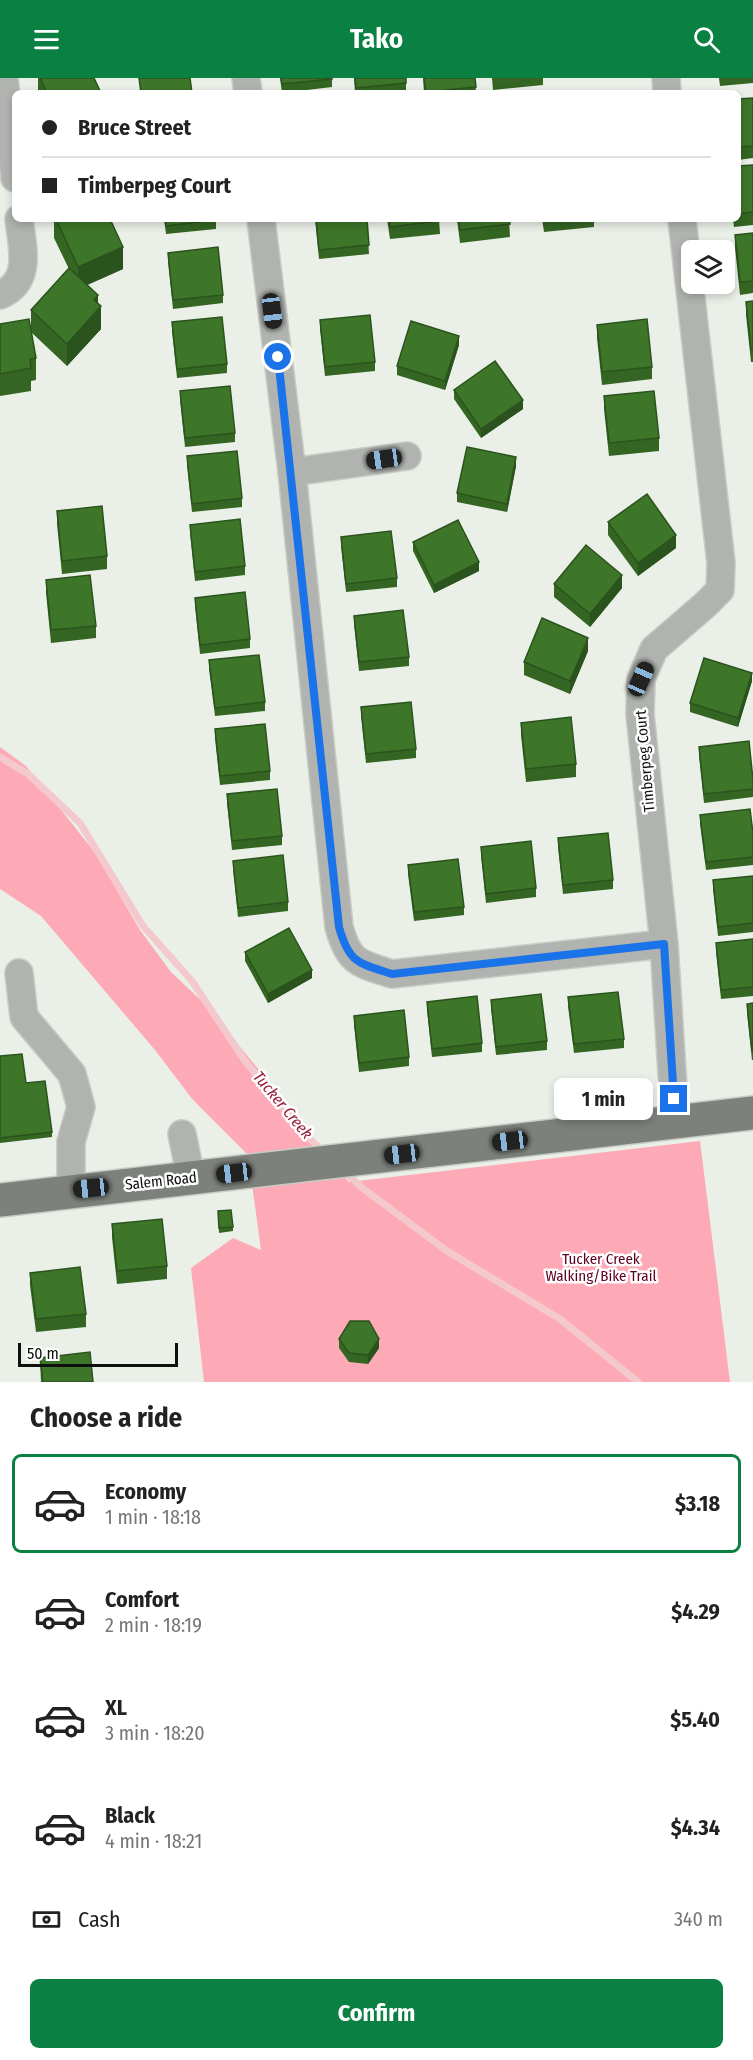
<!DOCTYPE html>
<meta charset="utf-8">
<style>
body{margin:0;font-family:"Fira Sans Condensed",sans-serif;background:#f6f6f6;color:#222;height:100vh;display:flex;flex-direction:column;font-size:22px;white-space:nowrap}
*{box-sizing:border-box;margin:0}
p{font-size:20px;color:#767676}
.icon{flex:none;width:33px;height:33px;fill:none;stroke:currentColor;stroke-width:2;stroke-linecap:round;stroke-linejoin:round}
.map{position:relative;height:1304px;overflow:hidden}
.side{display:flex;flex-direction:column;background:#fff;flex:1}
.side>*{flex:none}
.top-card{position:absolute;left:12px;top:12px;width:729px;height:132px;border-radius:9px;box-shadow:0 3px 9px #0003;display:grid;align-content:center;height:132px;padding:0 30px;background:#fff}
.controls{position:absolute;left:681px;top:162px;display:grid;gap:12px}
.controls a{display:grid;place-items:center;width:54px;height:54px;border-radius:9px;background:#fff;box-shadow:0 3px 9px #0003;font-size:30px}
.scale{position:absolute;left:18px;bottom:15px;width:160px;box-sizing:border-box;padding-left:6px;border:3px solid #0e100e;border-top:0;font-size:16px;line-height:21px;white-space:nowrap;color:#0e100e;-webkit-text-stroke:4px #fff;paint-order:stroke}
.end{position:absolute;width:27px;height:27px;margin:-14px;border:8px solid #1a73e8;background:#fff;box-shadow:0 0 0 3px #fff}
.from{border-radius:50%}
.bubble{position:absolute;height:42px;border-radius:9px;background:#fff;box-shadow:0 3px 9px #0003;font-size:20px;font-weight:700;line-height:42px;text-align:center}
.car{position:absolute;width:18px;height:36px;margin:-18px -9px;border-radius:8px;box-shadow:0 0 4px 2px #0007;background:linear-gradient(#222 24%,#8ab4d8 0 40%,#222 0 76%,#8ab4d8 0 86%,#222 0)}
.top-card b{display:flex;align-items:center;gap:21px;height:57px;font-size:22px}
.top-card b+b{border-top:2px solid #e0e0e0}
.top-card i{width:15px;height:15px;background:#222}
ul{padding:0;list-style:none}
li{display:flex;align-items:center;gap:18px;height:99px;margin:0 12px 9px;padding:0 18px;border:3px solid transparent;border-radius:9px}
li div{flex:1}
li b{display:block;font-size:22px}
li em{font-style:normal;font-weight:700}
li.active{border-color:#0b8043}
li>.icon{width:54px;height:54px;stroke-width:1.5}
h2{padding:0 30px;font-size:27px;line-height:72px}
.pay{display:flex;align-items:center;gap:15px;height:66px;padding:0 30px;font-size:22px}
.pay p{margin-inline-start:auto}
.button{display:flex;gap:12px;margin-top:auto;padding:12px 30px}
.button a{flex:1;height:69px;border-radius:9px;background:#0b8043;color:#fff;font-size:24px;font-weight:700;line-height:69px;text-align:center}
header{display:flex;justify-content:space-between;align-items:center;height:78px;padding:0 30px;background:#0b8043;color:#fff;font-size:27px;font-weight:700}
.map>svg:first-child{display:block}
.green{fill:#feaab6}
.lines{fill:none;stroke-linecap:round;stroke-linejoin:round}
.stream{stroke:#f4c9ce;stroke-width:7}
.minor-casing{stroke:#c7ccc5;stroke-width:30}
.major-casing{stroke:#c7ccc5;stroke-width:36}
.minor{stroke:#b0b3af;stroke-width:27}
.major{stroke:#7d817b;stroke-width:33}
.wall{fill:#346523}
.shaded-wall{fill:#2b531d}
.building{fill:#3d7629;stroke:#2b531d;stroke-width:1.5}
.route{stroke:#1a73e8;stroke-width:8}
.labels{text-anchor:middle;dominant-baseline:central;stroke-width:5;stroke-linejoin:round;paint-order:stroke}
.street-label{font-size:15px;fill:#0e100e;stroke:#fff}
.park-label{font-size:15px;fill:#5e0021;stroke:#fff}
.water-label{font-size:16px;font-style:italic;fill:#961e40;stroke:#fff}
</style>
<header><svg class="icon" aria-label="menu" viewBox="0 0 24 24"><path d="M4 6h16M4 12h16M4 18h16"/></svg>Tako<svg class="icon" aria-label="search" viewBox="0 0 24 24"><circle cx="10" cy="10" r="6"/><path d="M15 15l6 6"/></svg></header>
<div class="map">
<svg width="753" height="1304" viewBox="0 0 753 1304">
<rect width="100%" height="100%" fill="#eaf0e8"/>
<!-- green -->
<path class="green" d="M0,669L26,688L62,733L96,776L140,852L171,894L208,929L349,1104L700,1063L730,1304H204L191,1190L233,1160L261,1172L248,1077L193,1022L155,972L41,838L0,811Z"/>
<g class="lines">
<!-- stream -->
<g class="stream">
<path d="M0,679L28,696L80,745L143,848L192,903L245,983L309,1060L325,1075"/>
<path d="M344,1093L361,1109L447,1173L560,1241L638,1304"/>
</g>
<defs>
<g id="minor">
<path d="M4,0L15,100"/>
<path d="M246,0L248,15"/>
<path d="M666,0L667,15"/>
<path d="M261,141L292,394L339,849C349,885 358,885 392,896L664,866"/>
<path d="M0,217C33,203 22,169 19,141"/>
<path d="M292,394L407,378"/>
<path d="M19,895L24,939L72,996L81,1029L71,1064V1112"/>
<path d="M675,1043L664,866L640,636L641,601L654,571L705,527L720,512L721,485L682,141"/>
<path d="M182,1056L191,1100"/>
</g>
<path id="major" d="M0,1122L753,1035"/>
</defs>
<!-- minor casing -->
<use href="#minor" class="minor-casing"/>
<!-- major casing -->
<use href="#major" class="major-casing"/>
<!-- minor -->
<use href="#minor" class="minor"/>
<!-- major -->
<use href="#major" class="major"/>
</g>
<!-- wall -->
<g class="wall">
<path d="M38,0H94L101,15H38Z"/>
<path d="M280,0H332V9L282,15Z"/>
<path d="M354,0H406V15H355Z"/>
<path d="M423,0H475L476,15H424Z"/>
<path d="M492,0H543V7L493,12Z"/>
<path d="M719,0H753V5L720,8Z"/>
<path d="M753,20V80L738,82V21Z"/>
<path d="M753,87V147L734,149L733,141H738V88Z"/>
<path d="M54,141H110L123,191L87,207L98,225L101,251L67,288L31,254L36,280V302L31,303V313L0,318V246L31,253V232L69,191L54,160Z"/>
<path d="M164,141H216V151L166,156Z"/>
<path d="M315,141H367L369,176L319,181Z"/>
<path d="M387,141H439L440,156L390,161Z"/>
<path d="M457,141H509L510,159L460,165Z"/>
<path d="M542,141H594V149L544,154Z"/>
<path d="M753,155V215L740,217L735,170V157Z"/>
<path d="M168,175L223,217V225L173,231L168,184Z"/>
<path d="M753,223V284H751L746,237V224Z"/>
<path d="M320,242L375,284V293L325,298L320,251Z"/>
<path d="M172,244L227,286V295L177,300L172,253Z"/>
<path d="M597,247L652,289V301L602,307L597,260Z"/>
<path d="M459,267L445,312L397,297V288Z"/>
<path d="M454,312L523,331L481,360L454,321Z"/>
<path d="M180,313L235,355V364L185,369L180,322Z"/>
<path d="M604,318L659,360V373L609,378L604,331Z"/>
<path d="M187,378L242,420V429L192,434L187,387Z"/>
<path d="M516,388L507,434L457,424V415Z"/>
<path d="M57,433L107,478V491L62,496L57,446Z"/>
<path d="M608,444L676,470L638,498L608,457Z"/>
<path d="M190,447L245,488V497L195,503L190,455Z"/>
<path d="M341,459L397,500V509L346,514L341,468Z"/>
<path d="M413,464L479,493L434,515L413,473Z"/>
<path d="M46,502L96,548V560L51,565L46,515Z"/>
<path d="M554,506L622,510L590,549L554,519Z"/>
<path d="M195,520L250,561V570L200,576L195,528Z"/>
<path d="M354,538L409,579V588L359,593L354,546Z"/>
<path d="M588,573L570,616L524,597V584Z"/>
<path d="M209,582L265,624V633L215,638L209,591Z"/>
<path d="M752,603L738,649L690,634V625Z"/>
<path d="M361,629L416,671V680L366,685L361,638Z"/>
<path d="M521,645L576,686V699L526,704L521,657Z"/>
<path d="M215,651L270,693V702L220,707L215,660Z"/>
<path d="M699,669L753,702V719L704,725L699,678Z"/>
<path d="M227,716L282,758V767L232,772L227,725Z"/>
<path d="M700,737L753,755V787L706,792L700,746Z"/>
<path d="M558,760L613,802V811L563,816L558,769Z"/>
<path d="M481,769L536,810V819L486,825L481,778Z"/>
<path d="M233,783L288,824V833L238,839L233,791Z"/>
<path d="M408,787L464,829V837L414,843L408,796Z"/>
<path d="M753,798V854L718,858L713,811V802Z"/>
<path d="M753,861V918L721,921L716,874V865Z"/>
<path d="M245,874L312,900L268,925L245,883Z"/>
<path d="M568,919L624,961V970L574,975L568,928Z"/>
<path d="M491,922L547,963V972L496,977L491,930Z"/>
<path d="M427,924L482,965V974L432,979L427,932Z"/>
<path d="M753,925V982H752L747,935V926Z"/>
<path d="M354,938L409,979V988L359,994L354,947Z"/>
<path d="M0,978L52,1054V1059L0,1065Z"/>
<path d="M218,1138L233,1149V1153L219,1155Z"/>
<path d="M112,1146L167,1188V1201L117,1206L112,1159Z"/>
<path d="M30,1195L86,1236V1249L36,1254L30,1207Z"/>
<path d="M339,1261L379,1270L368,1286L349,1284L339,1270Z"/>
<path d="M40,1280L93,1304H41Z"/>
</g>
<!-- shaded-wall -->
<g class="shaded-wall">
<path d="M123,169V191L78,211V189Z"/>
<path d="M98,217V232L101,228V251L67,288V266L94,222Z"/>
<path d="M459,258V267L445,312V303Z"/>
<path d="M523,322V331L481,360V351Z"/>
<path d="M516,379V388L507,434V426Z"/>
<path d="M676,457V470L638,498V485Z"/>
<path d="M479,484V493L434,515V507Z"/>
<path d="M622,497V510L590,549V536Z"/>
<path d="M588,560V573L570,616V603Z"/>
<path d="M752,595V603L738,649V640Z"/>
<path d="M312,892V900L268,925V916Z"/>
<path d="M379,1261V1270L368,1286V1277Z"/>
</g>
<!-- building -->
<g class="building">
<path d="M40,0H94L101,15H47Z"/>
<path d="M139,0H190L192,15H141Z"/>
<path d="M281,0H332V1L282,6Z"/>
<path d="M355,0H406V5L356,10Z"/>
<path d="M424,0H475L476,9L426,14Z"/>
<path d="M753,20V68L738,69V21Z"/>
<path d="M753,87V134L738,136V88Z"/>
<path d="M56,141H110L123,169L78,189Z"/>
<path d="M165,141H216V142L166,148Z"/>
<path d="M316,141H367L369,167L319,172Z"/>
<path d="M389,141H439L440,143L390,149Z"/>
<path d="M458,141H509L510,146L460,152Z"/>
<path d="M753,155V203L740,204L735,157Z"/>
<path d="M218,169L223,217L173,222L168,175Z"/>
<path d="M69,190L98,217L94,222L101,228L67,266L31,232Z"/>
<path d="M753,223V271H751L746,224Z"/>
<path d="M370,237L375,284L325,289L320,242Z"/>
<path d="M222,239L227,286L177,291L172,244Z"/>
<path d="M29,241L36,280L30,281L31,290L0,296V246Z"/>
<path d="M647,241L652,289L602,294L597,247Z"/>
<path d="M411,243L459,258L445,303L397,288Z"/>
<path d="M495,283L523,322L481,351L454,312Z"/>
<path d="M230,308L235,355L185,360L180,313Z"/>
<path d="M654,313L659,360L609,365L604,318Z"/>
<path d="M467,369L516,379L507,426L457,415Z"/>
<path d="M237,373L242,420L192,426L187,378Z"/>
<path d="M647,416L676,457L638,485L608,444Z"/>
<path d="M102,428L107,478L62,483L57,433Z"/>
<path d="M240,441L245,488L195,494L190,447Z"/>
<path d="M458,442L479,484L434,507L413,464Z"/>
<path d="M391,453L397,500L346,506L341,459Z"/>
<path d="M586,467L622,497L590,536L554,506Z"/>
<path d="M90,497L96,548L51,552L46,502Z"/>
<path d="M245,514L250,561L200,567L195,520Z"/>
<path d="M403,532L409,579L359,584L354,538Z"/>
<path d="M542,540L588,560L570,603L524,584Z"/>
<path d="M259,577L265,624L215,630L209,582Z"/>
<path d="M704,580L752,595L738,640L690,625Z"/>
<path d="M411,624L416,671L366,676L361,629Z"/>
<path d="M571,639L576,686L526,691L521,645Z"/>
<path d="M265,646L270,693L220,698L215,651Z"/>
<path d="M749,663L753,702V711L704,716L699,669Z"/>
<path d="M277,711L282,758L232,763L227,716Z"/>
<path d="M750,731L753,755V779L706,784L700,737Z"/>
<path d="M608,755L613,802L563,807L558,760Z"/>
<path d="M531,763L536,810L486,816L481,769Z"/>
<path d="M283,777L288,824L238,830L233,783Z"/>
<path d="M458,781L464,829L414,834L408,787Z"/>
<path d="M753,798V845L718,849L713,802Z"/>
<path d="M289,850L312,892L268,916L245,874Z"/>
<path d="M753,861V909L721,912L716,865Z"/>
<path d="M618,914L624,961L574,966L568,919Z"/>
<path d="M541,916L547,963L496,969L491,922Z"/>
<path d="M477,918L482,965L432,971L427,924Z"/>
<path d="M753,925V973H752L747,926Z"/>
<path d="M404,932L409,979L359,985L354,938Z"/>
<path d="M22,976L26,1005L45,1003L52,1054L0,1060V978Z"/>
<path d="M231,1132L233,1149L219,1150L218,1133Z"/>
<path d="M162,1141L167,1188L117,1193L112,1146Z"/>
<path d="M80,1189L86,1236L36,1241L30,1195Z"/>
<path d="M350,1243H369L379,1261L368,1277L349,1275L339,1261Z"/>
<path d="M90,1274L93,1304H43L40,1280Z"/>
</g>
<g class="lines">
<!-- route -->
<path class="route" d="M278,279L339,849C349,885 358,885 392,896L664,866L674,1021"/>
</g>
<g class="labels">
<!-- street labels -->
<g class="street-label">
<text transform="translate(645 683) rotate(-95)">Timberpeg Court</text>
<text transform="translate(161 1103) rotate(-6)">Salem Road</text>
</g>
<!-- park labels -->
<g class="park-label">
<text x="601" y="1181">Tucker Creek<tspan x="601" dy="17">Walking/Bike Trail</tspan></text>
</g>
<!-- water labels -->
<g class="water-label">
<text transform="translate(283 1027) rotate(50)">Tucker Creek</text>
</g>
</g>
</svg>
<div class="controls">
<a><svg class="icon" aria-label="layers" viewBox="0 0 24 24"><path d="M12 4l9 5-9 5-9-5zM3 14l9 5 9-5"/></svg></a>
</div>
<div class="scale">50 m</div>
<i class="end from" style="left:278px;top:279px"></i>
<i class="end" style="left:674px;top:1021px"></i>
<div class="bubble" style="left:554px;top:1000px;width:99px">1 min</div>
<i class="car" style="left:272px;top:233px;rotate:173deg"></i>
<i class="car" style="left:384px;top:381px;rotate:262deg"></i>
<i class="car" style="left:641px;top:601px;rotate:24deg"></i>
<i class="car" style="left:510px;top:1063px;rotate:263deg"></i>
<i class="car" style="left:402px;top:1076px;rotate:263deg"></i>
<i class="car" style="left:234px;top:1095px;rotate:263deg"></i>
<i class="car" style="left:91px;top:1110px;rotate:264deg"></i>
<div class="top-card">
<b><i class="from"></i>Bruce Street</b>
<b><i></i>Timberpeg Court</b>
</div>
</div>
<section class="side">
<h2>Choose a ride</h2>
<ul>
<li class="active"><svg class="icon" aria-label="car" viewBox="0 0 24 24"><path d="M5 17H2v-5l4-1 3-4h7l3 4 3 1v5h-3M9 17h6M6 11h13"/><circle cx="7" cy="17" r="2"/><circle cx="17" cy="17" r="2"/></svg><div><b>Economy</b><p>1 min · 18:18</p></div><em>$3.18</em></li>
<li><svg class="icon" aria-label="car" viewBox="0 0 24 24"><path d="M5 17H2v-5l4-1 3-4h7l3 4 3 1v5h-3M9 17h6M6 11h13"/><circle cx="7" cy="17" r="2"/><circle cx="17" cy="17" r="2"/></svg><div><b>Comfort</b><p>2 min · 18:19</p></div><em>$4.29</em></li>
<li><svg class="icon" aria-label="car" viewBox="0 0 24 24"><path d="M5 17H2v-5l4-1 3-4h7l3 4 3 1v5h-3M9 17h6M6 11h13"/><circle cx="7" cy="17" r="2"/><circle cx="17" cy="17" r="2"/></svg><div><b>XL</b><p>3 min · 18:20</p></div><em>$5.40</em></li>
<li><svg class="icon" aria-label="car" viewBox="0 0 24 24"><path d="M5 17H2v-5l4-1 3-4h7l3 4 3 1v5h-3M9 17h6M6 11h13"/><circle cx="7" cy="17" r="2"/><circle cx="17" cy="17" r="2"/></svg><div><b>Black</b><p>4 min · 18:21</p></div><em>$4.34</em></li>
</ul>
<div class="pay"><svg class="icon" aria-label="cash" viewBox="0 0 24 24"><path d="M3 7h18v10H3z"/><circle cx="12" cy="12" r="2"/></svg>Cash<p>340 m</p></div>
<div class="button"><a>Confirm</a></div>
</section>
